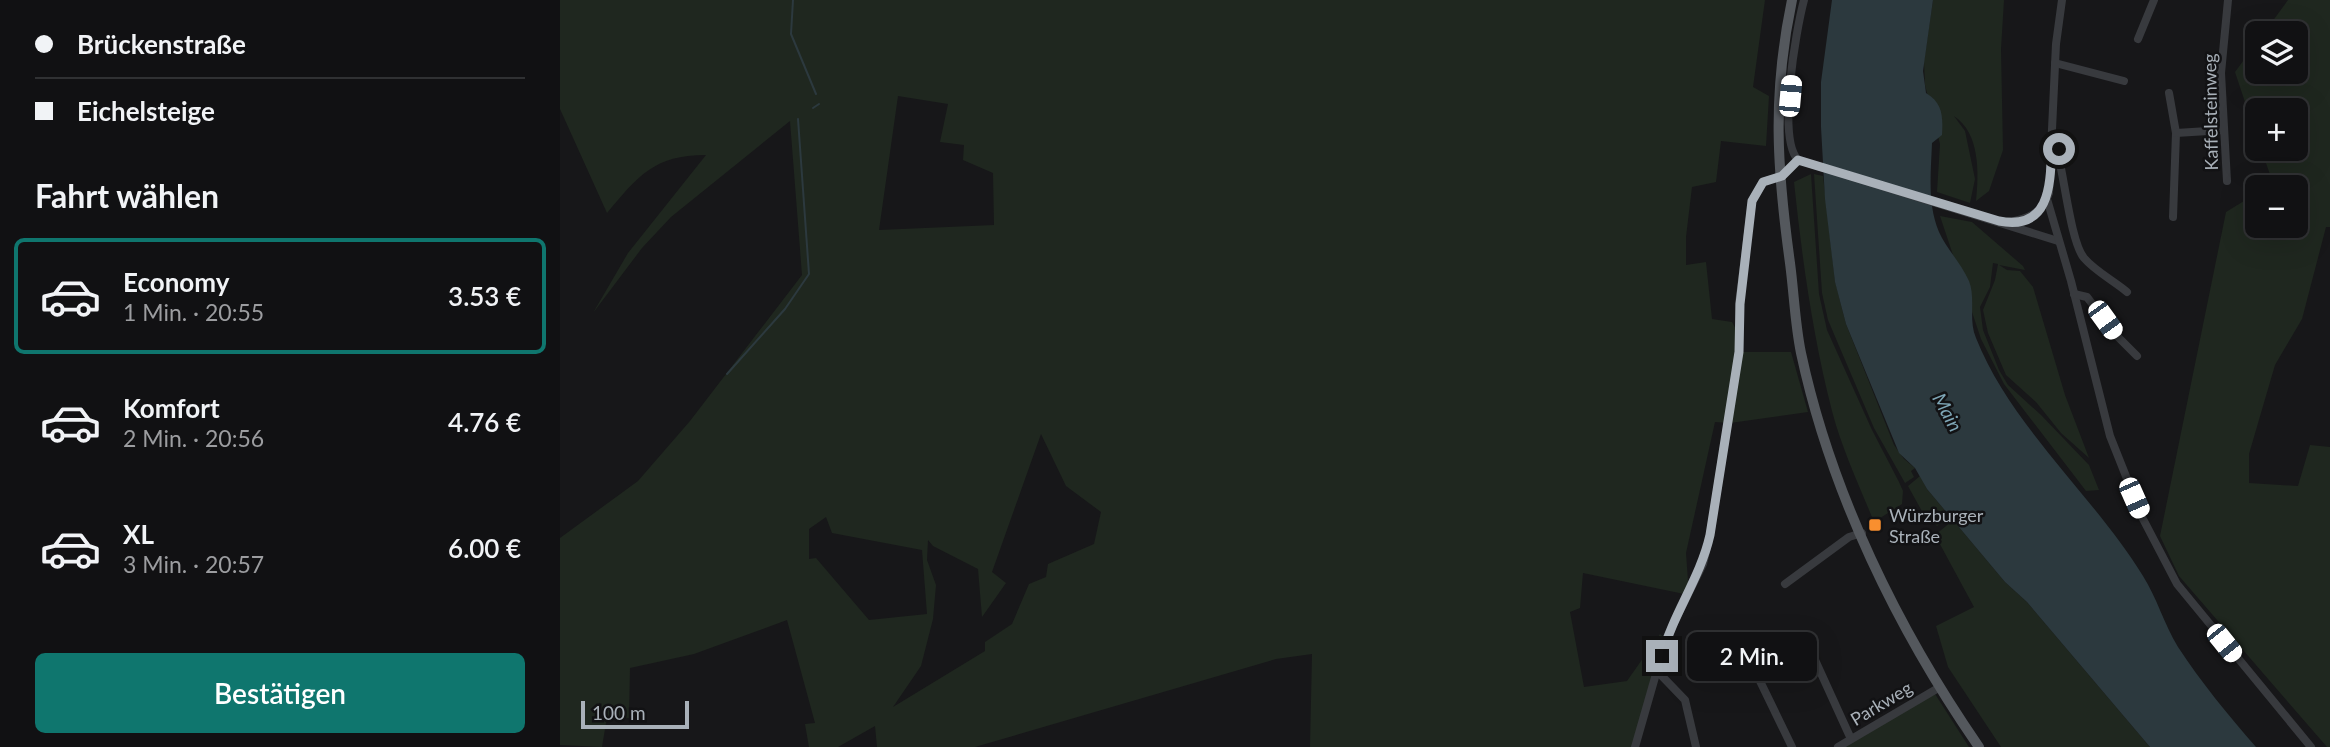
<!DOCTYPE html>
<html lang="de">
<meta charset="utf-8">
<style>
body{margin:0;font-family:Lato,sans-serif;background:#1a1a1c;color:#f1f3f6;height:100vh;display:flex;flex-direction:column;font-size:26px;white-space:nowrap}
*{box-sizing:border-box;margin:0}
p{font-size:23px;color:#9c9da0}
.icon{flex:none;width:38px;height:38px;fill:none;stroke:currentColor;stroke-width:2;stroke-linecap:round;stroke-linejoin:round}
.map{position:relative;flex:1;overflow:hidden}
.sheet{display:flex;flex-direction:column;background:#111113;width:560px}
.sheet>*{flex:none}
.banner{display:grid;align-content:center;height:154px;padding:0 35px;background:#111113}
.buttons{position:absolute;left:1685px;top:21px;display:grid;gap:14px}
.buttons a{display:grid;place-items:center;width:63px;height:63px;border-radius:10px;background:#111113;box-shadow:0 7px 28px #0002,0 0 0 2px #303133;font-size:35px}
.scale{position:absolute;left:21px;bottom:18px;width:108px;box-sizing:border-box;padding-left:7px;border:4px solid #a9b1b9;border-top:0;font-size:19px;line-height:24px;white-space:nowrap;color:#a9b1b9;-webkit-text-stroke:5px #121214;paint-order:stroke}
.end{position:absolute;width:32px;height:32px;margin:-16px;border:9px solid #a9b1b9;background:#111;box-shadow:0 0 0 4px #111}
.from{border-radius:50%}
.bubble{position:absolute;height:49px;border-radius:10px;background:#111113;box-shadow:0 7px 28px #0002,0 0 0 2px #303133;font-size:23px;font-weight:600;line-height:49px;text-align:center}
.car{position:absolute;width:21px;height:42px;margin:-21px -10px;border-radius:9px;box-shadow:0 0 5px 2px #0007;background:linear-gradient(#fff 24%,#345 0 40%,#fff 0 76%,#345 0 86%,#fff 0)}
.banner b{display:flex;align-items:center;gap:24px;height:66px;font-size:26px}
.banner b+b{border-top:2px solid #303133}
.banner i{width:18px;height:18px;background:#f1f3f6}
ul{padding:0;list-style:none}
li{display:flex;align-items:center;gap:21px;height:116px;margin:0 14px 10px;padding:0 21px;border:4px solid transparent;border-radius:10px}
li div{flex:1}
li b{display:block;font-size:26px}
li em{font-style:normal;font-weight:600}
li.on{border-color:#0f766e}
li>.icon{width:63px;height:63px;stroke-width:1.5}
h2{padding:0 35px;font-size:32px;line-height:84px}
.action{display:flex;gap:14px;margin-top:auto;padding:14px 35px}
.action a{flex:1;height:80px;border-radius:10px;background:#0f766e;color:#fff;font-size:28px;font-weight:600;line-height:80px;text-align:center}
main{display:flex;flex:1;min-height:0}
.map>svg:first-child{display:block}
.green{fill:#1f271f;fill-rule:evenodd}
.water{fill:#2c393e}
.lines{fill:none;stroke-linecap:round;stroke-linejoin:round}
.stream{stroke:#2c393e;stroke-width:2}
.minor{stroke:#383a3e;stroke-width:8}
.major{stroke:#54585d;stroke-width:10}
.route{stroke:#a9b1b9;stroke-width:9}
.poi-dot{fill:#f98f2f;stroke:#121214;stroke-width:2.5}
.labels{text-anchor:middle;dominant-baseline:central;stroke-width:5;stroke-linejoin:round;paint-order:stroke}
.street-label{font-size:18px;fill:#a9b1b9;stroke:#121214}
.poi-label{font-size:18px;fill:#a9b1b9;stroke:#121214;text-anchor:start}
.water-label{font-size:19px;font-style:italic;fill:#7ea6b6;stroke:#121214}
</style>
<main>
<section class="sheet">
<div class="banner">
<b><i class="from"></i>Brückenstraße</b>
<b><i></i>Eichelsteige</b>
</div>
<h2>Fahrt wählen</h2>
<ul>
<li class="on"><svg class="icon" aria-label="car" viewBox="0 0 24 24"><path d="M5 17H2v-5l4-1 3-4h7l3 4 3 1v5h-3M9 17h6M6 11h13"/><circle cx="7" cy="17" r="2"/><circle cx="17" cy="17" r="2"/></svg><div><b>Economy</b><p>1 Min. · 20:55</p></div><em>3.53 €</em></li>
<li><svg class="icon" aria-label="car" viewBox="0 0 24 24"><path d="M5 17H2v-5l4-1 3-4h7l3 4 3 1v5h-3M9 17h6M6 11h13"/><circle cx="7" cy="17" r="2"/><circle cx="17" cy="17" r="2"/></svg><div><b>Komfort</b><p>2 Min. · 20:56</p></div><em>4.76 €</em></li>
<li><svg class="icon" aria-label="car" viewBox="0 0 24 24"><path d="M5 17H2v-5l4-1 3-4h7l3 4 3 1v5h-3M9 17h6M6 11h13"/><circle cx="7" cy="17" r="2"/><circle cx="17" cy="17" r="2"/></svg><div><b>XL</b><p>3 Min. · 20:57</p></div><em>6.00 €</em></li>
</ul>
<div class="action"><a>Bestätigen</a></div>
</section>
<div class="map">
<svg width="1770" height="747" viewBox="0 0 1770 747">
<rect width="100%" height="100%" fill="#171719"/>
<!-- green -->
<g class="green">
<path d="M0,0H1205L1193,87L1209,96L1206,146L1161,141L1156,182L1132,187L1126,237V265L1146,262L1152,319L1172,322L1180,337L1179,352H1231L1248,412L1170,423L1155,422L1126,553L1129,595L1023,573L1020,608L1010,612L1024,687L1067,681L1100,634L1106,639L1075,747H750L752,654L716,659L415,747H317L315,726L278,747H249L245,724L255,723L227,620L134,654L70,668L69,718L47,717L42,747L0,745V538L78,481L130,421L242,275L230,121L111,217L82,248L33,313L68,253L146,155C94,155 78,176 47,213L0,109ZM338,96L388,104L380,142L404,145L403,160L433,173L434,225L319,230ZM481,434L506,486L541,512L534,544L488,564L486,577L469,584L452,624L425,642V651L333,707L361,666L373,619L376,585L367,560L368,540L373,546L418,569L422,617L446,583L432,572ZM266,517L272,533L362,550L367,614L309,620L256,558L249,559V529Z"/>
<path d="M1373,0H1444L1441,49L1443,150L1429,191L1416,201C1419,173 1420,133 1394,116L1405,131L1415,179L1410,203L1377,192L1380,144L1365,85L1364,61Z"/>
<path d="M1728,0H1770V227H1766L1742,319L1715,365L1689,454V483L1738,486L1750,445L1770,447V747H1767L1619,576L1600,536L1666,212L1697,193L1698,226H1736V187H1707L1713,183L1701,149H1736V110H1698L1697,138L1675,72L1697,42L1698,72H1736V33H1704Z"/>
<path d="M1251,174L1259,294L1267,330L1312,430L1339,482L1343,491L1342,504L1314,522C1299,485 1282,449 1272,411C1253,337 1242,259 1234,182Z"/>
<path d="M1254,174L1263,176L1275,281L1286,324L1334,445L1344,459L1355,468L1351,471L1354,477L1345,483L1314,428L1268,320L1262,293Z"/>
<path d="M1380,216L1412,222L1463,266L1465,270L1439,265L1447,270L1460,271L1473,287L1505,395L1529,458L1501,433L1476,402L1446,375L1428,333L1423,310L1435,280L1438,264L1433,263L1430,287L1420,307L1423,330L1439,370L1448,385L1481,415L1529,465L1539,490L1526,491L1444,384L1421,339Z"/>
<path d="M1360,476L1367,489L1445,582L1467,602L1590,747H1441L1388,667L1376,626L1414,607L1375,535L1391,522L1387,518L1377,526L1373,522L1369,524L1348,486Z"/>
<path d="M1375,694L1409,747H1278Z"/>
</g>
<!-- water -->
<path class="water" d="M1272,0H1373L1363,71L1366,93C1383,103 1383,117 1382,135L1372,143C1371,172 1367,204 1379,232C1386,248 1401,263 1409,281C1416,299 1408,319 1416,338C1451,426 1533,495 1583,576C1597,598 1604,624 1618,647C1641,682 1668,715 1696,747H1590L1467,602L1445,582L1367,489L1355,468L1339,453L1286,324L1275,282L1265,199L1261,127V82Z"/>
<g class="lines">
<!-- stream -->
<g class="stream">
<path d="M233,0L231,34L256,94"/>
<path d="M253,108L259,104"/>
<path d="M167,374L225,309L249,274L238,119"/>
</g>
<!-- minor -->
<g class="minor">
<path d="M1244,0C1236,30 1217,138 1238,160L1498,241"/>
<path d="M1578,39L1594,0"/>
<path d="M1495,63L1564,81"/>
<path d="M1609,93L1616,133L1613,217"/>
<path d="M1616,133L1664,130"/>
<path d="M1492,139C1502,147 1508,239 1524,258C1535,271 1554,281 1567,292"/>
<path d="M1667,181L1661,73L1668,0"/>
<path d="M1487,199L1511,281L1550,436L1583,519L1617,584L1751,747"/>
<path d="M1447,222C1467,220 1483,213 1489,193L1496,44L1502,0"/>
<path d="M1514,294L1527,297L1556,335L1577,356"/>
<path d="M1225,584L1289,537L1302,533"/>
<path d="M1255,660L1291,739"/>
<path d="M1098,672L1125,700L1136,747"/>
<path d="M1199,679L1232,747"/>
<path d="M1075,747L1106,639L1143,564L1150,535L1179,352V304L1192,201L1203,182L1222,176L1238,160"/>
<path d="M1278,747L1380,687"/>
</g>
<!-- major -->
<path class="major" d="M1232,0C1212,95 1217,169 1230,263C1234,293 1235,324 1241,353C1271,493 1338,630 1419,747"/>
</g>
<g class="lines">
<!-- route -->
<path class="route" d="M1102,656C1113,613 1140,579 1150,535L1179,352L1180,304L1192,201L1203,182L1222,176L1238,160L1439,221C1495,232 1490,175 1492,139L1499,149"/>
</g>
<!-- markers -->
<rect class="poi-dot" x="1308" y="518" width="14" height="14" rx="3.5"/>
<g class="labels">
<!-- street labels -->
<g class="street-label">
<text transform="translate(1650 112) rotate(-91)">Kaffelsteinweg</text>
<text transform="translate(1321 703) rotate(-31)">Parkweg</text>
</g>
<!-- poi labels -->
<g class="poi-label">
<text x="1329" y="515">Würzburger<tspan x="1329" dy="21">Straße</tspan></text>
</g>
<!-- water labels -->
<g class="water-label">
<text transform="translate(1388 412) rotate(61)">Main</text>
</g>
</g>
</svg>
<div class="buttons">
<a><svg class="icon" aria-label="layers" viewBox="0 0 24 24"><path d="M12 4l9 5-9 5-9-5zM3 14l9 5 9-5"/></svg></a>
<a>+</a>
<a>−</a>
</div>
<div class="scale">100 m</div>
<i class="end from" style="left:1499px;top:149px"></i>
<i class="end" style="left:1102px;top:656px"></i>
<div class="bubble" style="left:1127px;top:632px;width:130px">2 Min.</div>
<i class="car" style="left:1230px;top:96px;rotate:5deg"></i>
<i class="car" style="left:1545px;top:320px;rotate:144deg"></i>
<i class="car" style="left:1574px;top:498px;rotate:156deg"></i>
<i class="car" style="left:1664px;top:643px;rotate:141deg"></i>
</div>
</main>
